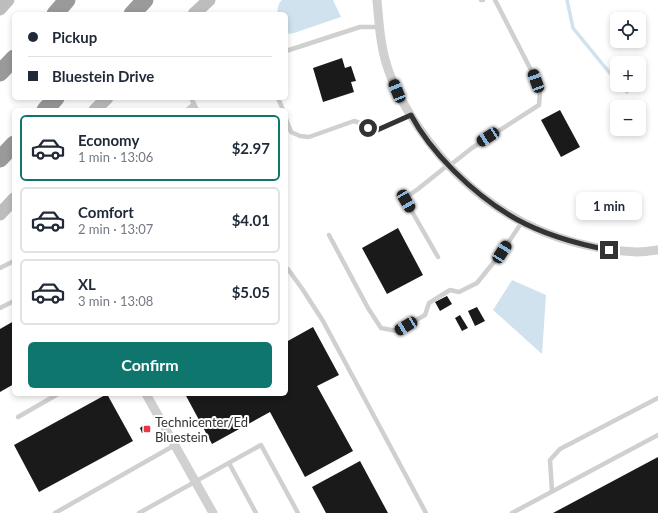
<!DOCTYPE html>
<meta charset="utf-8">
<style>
body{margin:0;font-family:Lato,sans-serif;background:#f2f2f3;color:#1f2937;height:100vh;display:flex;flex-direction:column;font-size:15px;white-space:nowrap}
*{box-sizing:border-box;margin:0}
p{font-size:13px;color:#747a83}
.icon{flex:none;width:22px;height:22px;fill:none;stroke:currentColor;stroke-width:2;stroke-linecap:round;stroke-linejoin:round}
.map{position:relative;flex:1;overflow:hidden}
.sheet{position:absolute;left:12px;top:108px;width:276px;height:288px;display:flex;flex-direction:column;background:#fff;border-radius:6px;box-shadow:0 2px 6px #0003}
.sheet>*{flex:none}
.top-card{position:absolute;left:12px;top:12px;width:276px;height:88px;border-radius:6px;box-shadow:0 2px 6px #0003;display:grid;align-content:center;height:88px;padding:0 16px;background:#fff}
.fabs{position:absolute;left:610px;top:12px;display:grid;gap:8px}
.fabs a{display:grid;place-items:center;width:36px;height:36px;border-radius:6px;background:#fff;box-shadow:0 2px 6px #0003;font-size:20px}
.end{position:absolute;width:18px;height:18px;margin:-9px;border:5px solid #333;background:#fff;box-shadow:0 0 0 2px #fff}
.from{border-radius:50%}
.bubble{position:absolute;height:28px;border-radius:6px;background:#fff;box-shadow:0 2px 6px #0003;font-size:13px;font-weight:700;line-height:28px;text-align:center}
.car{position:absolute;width:12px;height:24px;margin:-12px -6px;border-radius:5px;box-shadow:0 0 3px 1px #0007;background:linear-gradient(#222 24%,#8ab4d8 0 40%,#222 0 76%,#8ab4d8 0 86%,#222 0)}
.top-card b{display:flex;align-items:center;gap:14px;height:38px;font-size:15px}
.top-card b+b{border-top:1px solid #e0e1e3}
.top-card i{width:10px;height:10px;background:#1f2937}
ul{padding:7px 0 0;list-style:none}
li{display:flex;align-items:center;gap:12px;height:66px;margin:0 8px 6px;padding:0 8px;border:2px solid #e0e1e3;border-radius:6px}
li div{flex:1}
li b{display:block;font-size:15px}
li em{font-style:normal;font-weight:700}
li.on{border-color:#0f766e}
li>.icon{width:36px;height:36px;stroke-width:1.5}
.action{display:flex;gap:8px;margin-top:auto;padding:8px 16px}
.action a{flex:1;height:46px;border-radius:6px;background:#0f766e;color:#fff;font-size:16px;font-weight:700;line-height:46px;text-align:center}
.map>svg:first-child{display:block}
.water{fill:#cfe2ee}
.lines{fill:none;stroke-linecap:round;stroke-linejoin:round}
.stream{stroke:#cfe2ee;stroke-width:3.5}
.building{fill:#1a1a1a}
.lane{stroke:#d0d0d0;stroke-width:4.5}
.street{stroke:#d0d0d0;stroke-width:9}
.secondary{stroke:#bdbdbd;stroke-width:13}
.highway{stroke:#9a9a9a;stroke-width:17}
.route{stroke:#333;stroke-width:5}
.poi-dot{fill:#e63946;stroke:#fff;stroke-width:1.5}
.labels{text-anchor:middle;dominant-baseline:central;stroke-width:4;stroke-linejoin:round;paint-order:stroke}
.poi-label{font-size:13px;fill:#333;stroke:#fff;text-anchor:start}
</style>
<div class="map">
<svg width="658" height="513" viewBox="0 0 658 513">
<rect width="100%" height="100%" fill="#fff"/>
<!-- water -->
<g class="water">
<path d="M282,0H333L341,17L294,33L289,34L286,29V14H278C277,10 278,3 282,0Z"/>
<path d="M512,280L546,295L542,354L493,310Z"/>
</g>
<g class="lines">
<!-- stream -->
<g class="stream">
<path d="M567,0L573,28L604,66L617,81"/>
<path d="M620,85L627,92"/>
</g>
</g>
<!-- building -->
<g class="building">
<path d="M342,58L345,68L351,66L356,81L351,82L354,92L323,102L313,68Z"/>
<path d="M560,110L580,147L561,157L541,120Z"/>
<path d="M398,228L423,275L387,294L362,248Z"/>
<path d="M447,296L452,304L440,311L435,302Z"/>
<path d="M477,307L485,321L475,326L468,311Z"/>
<path d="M460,315L468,328L462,331L455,318Z"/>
<path d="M14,321V384L0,392V329Z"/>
<path d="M313,327L339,375L317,386L353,451L305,477L270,412L212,444L185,394H286V342Z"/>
<path d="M107,394L133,441L39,492L14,445Z"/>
<path d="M144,425L147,430L142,433L140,428Z"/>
<path d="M658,457V513H553Z"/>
<path d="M360,461L388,513H326L312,487Z"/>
</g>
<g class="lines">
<!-- lane -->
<g class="lane">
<path d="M481,0H483"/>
<path d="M286,51L360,27H379"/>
<path d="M191,98L197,110"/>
<path d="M278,98L283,110"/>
<path d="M187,110L194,104"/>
<path d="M286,119L291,132L300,136L309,137L354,121L360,123L375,131L411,115"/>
<path d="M449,166L472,148L539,105L540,91L532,72L495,0"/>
<path d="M329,235L368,308L381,328L397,331L425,315L429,303L450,290L459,292L477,283L502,252L522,222"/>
<path d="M438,257L406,201L408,196L418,189L448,165"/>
<path d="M0,268L14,261"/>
<path d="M286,270L288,269L303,290L323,321L426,513"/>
<path d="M0,308L14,301"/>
<path d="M18,417L58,394"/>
<path d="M229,463L256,513"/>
<path d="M552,491L550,460L560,449L658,398"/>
<path d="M55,513L175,445"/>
<path d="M139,513L261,445L298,513"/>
<path d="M512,513L658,435"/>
</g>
<!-- street -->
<g class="street">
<path d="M377,0C379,22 380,44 387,66C394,88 406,109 419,128C458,185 509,225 577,243C596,248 617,251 637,252C644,252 651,251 658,250"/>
<path d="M146,394L213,513"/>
</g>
<!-- secondary -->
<g class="secondary">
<path d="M0,9L8,0"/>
<path d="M194,14L209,0"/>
<path d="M95,110L107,98"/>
<path d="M0,214L14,199"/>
</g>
<!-- highway -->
<g class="highway">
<path d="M55,14L67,0"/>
<path d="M132,14L145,0"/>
<path d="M0,73L14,58"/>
<path d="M45,110L56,98"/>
<path d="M0,159L14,144"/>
</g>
</g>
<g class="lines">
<!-- route -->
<path class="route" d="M368,128L375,131L411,115C422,136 437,154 454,171C472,189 493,206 516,219C545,235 577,244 609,250"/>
</g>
<!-- markers -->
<rect class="poi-dot" x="143" y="425" width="8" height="8" rx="2"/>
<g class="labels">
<!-- poi labels -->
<g class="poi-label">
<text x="155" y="422">Technicenter/Ed<tspan x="155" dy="15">Bluestein</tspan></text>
</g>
</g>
</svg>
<div class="fabs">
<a><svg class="icon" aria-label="locate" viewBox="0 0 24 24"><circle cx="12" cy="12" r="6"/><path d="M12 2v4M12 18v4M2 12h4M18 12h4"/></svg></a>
<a>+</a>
<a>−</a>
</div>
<i class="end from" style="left:368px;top:128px"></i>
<i class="end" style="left:609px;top:250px"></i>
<div class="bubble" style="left:576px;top:192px;width:66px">1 min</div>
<i class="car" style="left:536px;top:81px;rotate:340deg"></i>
<i class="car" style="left:397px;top:91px;rotate:338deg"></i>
<i class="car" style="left:488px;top:137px;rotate:237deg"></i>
<i class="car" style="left:406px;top:201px;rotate:150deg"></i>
<i class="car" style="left:502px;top:252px;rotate:33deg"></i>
<i class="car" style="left:406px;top:326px;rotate:239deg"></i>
<div class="top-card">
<b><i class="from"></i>Pickup</b>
<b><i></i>Bluestein Drive</b>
</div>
<section class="sheet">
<ul>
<li class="on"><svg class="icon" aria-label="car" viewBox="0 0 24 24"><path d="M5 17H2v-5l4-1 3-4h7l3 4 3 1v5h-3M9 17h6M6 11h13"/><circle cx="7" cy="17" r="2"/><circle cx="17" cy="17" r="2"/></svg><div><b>Economy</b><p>1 min · 13:06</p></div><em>$2.97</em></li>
<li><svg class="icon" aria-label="car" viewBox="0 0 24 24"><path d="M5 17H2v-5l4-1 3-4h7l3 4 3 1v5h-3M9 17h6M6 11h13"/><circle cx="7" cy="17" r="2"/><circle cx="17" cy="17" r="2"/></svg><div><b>Comfort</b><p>2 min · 13:07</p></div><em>$4.01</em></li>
<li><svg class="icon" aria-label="car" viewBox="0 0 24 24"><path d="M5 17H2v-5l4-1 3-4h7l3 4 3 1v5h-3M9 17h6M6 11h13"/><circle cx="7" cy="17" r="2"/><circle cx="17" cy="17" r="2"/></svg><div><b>XL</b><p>3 min · 13:08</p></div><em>$5.05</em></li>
</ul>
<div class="action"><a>Confirm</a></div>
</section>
</div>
